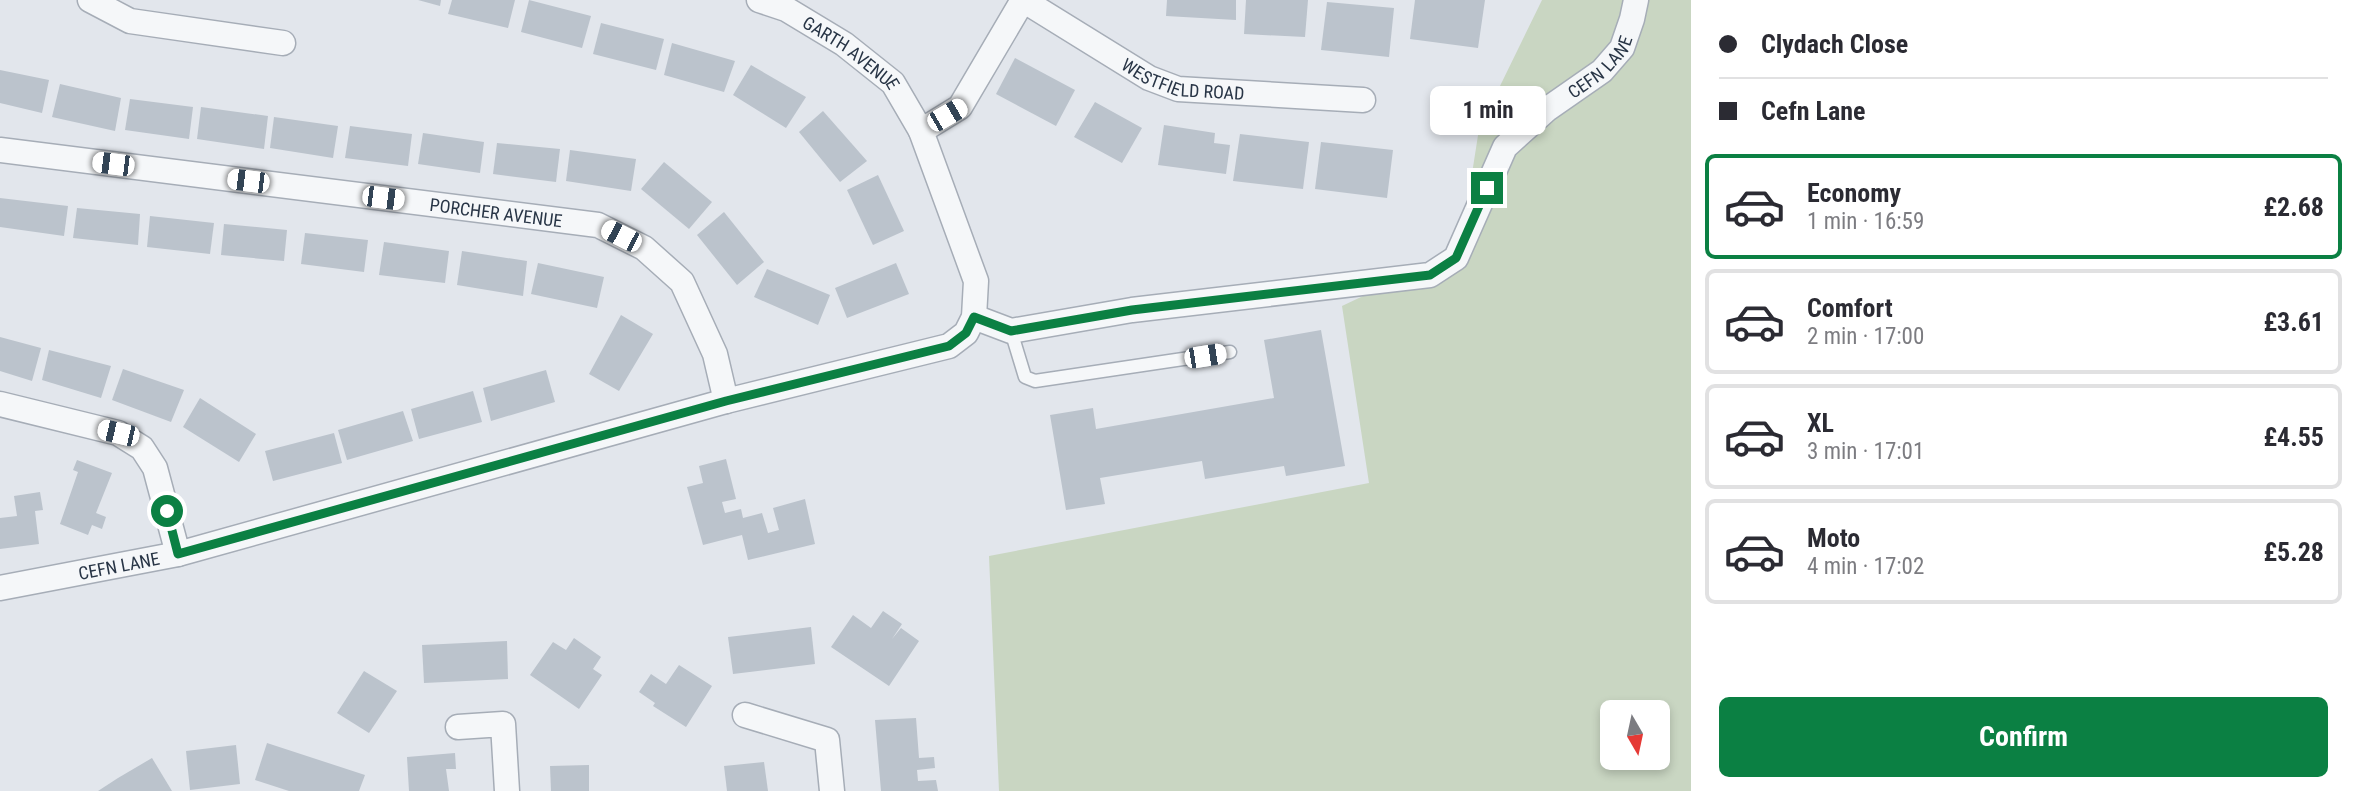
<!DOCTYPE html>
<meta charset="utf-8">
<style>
body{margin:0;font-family:"Roboto Condensed",sans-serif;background:#f2f2f3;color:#2b2b33;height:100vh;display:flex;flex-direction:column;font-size:26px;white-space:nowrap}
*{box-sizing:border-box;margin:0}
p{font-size:23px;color:#7c7c81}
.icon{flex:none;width:38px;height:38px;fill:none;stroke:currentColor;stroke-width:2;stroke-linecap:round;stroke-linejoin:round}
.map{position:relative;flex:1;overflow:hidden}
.sheet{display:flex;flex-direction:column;background:#fff;width:665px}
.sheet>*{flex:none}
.guide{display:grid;align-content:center;height:154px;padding:0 28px;background:#fff}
.needle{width:46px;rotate:171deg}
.fabs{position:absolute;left:1600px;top:700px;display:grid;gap:14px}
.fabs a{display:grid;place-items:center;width:70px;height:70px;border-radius:10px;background:#fff;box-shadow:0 4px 10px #0003;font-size:35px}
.end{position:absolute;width:32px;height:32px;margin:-16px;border:9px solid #0b8043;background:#fff;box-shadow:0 0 0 4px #fff}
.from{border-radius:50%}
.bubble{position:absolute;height:49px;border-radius:10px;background:#fff;box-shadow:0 4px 10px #0003;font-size:23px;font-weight:700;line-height:49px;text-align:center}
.car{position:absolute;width:21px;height:42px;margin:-21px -10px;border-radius:9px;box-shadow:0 0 5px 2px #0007;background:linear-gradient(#fff 24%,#345 0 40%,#fff 0 76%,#345 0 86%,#fff 0)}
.guide b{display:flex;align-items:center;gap:24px;height:66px;font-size:26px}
.guide b+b{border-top:2px solid #e1e1e2}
.guide i{width:18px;height:18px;background:#2b2b33}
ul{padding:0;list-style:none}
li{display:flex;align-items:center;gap:21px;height:105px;margin:0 14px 10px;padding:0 14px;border:4px solid #e1e1e2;border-radius:10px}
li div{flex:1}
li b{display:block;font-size:26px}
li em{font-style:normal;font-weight:700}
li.active{border-color:#0b8043}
li>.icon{width:63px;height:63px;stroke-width:1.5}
.button{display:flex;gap:14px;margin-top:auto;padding:14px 28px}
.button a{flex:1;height:80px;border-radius:10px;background:#0b8043;color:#fff;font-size:28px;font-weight:700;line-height:80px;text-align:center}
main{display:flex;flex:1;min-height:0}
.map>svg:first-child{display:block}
.green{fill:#c9d6c2;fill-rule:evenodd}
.building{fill:#bbc3cc}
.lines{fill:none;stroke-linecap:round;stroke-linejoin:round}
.service-casing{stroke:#a6adb7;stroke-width:15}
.minor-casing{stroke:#a6adb7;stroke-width:27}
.service{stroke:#f5f7f9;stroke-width:12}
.minor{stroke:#f5f7f9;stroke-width:24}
.route{stroke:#0b8043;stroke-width:9}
.labels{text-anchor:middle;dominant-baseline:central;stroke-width:5;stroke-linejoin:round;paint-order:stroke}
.street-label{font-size:18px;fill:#283546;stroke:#f2f5f9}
</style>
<main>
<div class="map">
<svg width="1691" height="791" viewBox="0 0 1691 791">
<rect width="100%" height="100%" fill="#e2e6ec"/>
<!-- green -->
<path class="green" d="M1542,0H1691V791H999L989,556L1369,483L1342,306L1460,250L1479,129ZM1612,712H1657V758H1612Z"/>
<!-- building -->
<g class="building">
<path d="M418,0H441L440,6Z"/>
<path d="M452,0H515L508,28L448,14Z"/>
<path d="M529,0L591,16L582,48L521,32Z"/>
<path d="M1167,0H1236V20L1166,16Z"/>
<path d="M1246,0H1308L1305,37L1244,34Z"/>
<path d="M1415,0H1485L1478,48L1410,39Z"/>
<path d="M1327,2L1394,8L1389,57L1321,50Z"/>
<path d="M601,23L664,39L656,70L593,54Z"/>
<path d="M672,43L735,61L724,92L664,75Z"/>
<path d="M1015,58L1075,90L1056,126L996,94Z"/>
<path d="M751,65L806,97L786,128L733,95Z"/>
<path d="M0,70L49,80L42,113L0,103Z"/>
<path d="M60,84L121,98L115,131L52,117Z"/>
<path d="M130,99L193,107L189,139L125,130Z"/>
<path d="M1095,102L1142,128L1122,163L1074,137Z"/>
<path d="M201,107L268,116L264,149L197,139Z"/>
<path d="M823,111L867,161L840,182L799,132Z"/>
<path d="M274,117L338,126L333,158L270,148Z"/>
<path d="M1164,125L1215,133L1214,143L1230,145L1226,174L1158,165Z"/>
<path d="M350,126L412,134L408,166L345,158Z"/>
<path d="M423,133L484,142L480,173L418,164Z"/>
<path d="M1240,134L1309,142L1303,189L1233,181Z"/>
<path d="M1321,142L1393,150L1387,198L1315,189Z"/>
<path d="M497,143L560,149L556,182L493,174Z"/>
<path d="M570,150L636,159L631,191L566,181Z"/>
<path d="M664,162L712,202L689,229L641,189Z"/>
<path d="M878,175L904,231L873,245L847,190Z"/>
<path d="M0,198L68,206L64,236L0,227Z"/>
<path d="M77,208L140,214L138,245L73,238Z"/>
<path d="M724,212L764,262L737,285L697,235Z"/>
<path d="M150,216L214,223L210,254L147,247Z"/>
<path d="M224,224L287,230L284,261L221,255Z"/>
<path d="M305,233L368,240L364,272L301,264Z"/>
<path d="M384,242L449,251L445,283L379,275Z"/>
<path d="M462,251L527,261L523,296L457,285Z"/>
<path d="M538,263L604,277L597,308L531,294Z"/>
<path d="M896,263L909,294L847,318L835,288Z"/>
<path d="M767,269L830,295L818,325L754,297Z"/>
<path d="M621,315L653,334L619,391L589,374Z"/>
<path d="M1321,330L1345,466L1286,476L1284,466L1205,479L1202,461L1100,478L1105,504L1066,510L1050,415L1093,408L1096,429L1274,398L1264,340Z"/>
<path d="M0,337L41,348L32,381L0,371Z"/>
<path d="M49,350L111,366L101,398L42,380Z"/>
<path d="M123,369L184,390L171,422L112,400Z"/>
<path d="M546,370L555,402L491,421L483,388Z"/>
<path d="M473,391L482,422L419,439L411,409Z"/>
<path d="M200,398L256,434L239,462L183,427Z"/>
<path d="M403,411L413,441L347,460L338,430Z"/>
<path d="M334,433L342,463L273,481L265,451Z"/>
<path d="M726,459L736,499L722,502L725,513L741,509L743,518L762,513L768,533L779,530L773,508L805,499L815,544L748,560L742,535L703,545L687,487L703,483L699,466Z"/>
<path d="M77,460L112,473L96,513L106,517L102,529L92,525L88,535L60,524L78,472L73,470Z"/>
<path d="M40,492L43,510L35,511L39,544L0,549V518L17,516L14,496Z"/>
<path d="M883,611L902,624L892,639L901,628L919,641L889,686L831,647L853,615L871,628Z"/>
<path d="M811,627L815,664L733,674L728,637Z"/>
<path d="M574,638L601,657L593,669L602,675L579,709L530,675L553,642L566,650Z"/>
<path d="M507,641L508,679L424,683L422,645Z"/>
<path d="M679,665L712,686L686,727L653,706L655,703L639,692L651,674L666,684Z"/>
<path d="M364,671L397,691L369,733L337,713Z"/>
<path d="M916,718L919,758L934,757L935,768L917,770L918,781L936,780L938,791H881L875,720Z"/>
<path d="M267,743L365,775L359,791H289L255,780Z"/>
<path d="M236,745L240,784L190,790L186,751Z"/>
<path d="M455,753L456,769H446L449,791H409L407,757Z"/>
<path d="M152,758L172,791H98L118,778Z"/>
<path d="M764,762L768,791H727L724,766Z"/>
<path d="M589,765V791H551L550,766Z"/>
</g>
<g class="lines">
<defs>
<path id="service" d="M1011,331L1025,377L1035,381L1230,352"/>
<g id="minor">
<path d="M90,0L130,21L283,43"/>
<path id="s1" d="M759,0L786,9L844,44L893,83L921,131"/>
<path id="s2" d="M1023,0L1149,78L1178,89L1363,100"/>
<path id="s3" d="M0,150L598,225L644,248L682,282L715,354L726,401"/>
<path id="s4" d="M974,317L1011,331L1132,310L1430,275L1456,258L1505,147L1546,110L1602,71L1622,48L1632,19L1636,0"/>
<path d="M0,404L118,433L142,448L155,468L178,554"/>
<path id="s5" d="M0,588L178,554L726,401L949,346L966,333L974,317L976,281L921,131L960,107L1023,0"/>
<path d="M745,715L827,740L832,791"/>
<path d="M458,727L503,724L507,791"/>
</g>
</defs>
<!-- service casing -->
<use href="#service" class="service-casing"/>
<!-- minor casing -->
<use href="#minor" class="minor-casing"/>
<!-- service -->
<use href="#service" class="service"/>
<!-- minor -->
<use href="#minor" class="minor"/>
</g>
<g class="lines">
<!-- route -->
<path class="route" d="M167,511L178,554L726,401L949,346L966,333L974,317L1011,331L1132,310L1430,275L1456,258L1487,188"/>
</g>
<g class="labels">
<!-- street labels -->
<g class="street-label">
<text stroke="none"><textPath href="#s1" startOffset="107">GARTH AVENUE</textPath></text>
<text stroke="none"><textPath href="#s4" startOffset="740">CEFN LANE</textPath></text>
<text stroke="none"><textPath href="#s2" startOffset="182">WESTFIELD ROAD</textPath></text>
<text stroke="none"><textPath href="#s3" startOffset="500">PORCHER AVENUE</textPath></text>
<text stroke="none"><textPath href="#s5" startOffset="121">CEFN LANE</textPath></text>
</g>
</g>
</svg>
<div class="fabs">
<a><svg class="needle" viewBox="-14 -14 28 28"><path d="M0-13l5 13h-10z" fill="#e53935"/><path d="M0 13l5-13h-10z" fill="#7c7c81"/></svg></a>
</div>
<i class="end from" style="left:167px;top:511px"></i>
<i class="end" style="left:1487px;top:188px"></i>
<div class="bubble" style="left:1430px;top:86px;width:116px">1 min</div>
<i class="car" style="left:947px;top:115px;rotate:60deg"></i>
<i class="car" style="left:113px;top:164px;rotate:277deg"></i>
<i class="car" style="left:248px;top:181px;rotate:277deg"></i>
<i class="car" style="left:383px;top:198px;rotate:97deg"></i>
<i class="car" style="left:621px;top:236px;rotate:297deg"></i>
<i class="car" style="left:1205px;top:356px;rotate:81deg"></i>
<i class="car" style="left:118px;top:433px;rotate:283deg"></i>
</div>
<section class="sheet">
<div class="guide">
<b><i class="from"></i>Clydach Close</b>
<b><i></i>Cefn Lane</b>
</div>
<ul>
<li class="active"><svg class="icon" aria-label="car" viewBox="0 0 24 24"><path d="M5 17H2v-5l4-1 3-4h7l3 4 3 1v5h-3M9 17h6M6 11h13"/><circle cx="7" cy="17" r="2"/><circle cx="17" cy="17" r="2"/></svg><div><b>Economy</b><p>1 min · 16:59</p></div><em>£2.68</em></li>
<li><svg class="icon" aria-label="car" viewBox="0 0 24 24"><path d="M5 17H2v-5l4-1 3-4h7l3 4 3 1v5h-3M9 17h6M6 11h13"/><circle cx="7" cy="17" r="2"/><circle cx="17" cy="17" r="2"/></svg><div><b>Comfort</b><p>2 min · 17:00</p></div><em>£3.61</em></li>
<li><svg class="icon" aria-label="car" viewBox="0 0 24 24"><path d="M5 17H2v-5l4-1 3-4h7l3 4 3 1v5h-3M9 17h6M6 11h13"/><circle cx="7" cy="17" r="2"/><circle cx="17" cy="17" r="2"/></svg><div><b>XL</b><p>3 min · 17:01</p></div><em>£4.55</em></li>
<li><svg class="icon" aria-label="car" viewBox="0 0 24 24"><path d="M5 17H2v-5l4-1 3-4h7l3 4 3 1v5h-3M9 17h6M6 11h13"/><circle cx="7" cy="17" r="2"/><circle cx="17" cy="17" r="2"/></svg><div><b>Moto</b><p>4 min · 17:02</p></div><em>£5.28</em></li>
</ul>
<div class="button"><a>Confirm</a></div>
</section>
</main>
